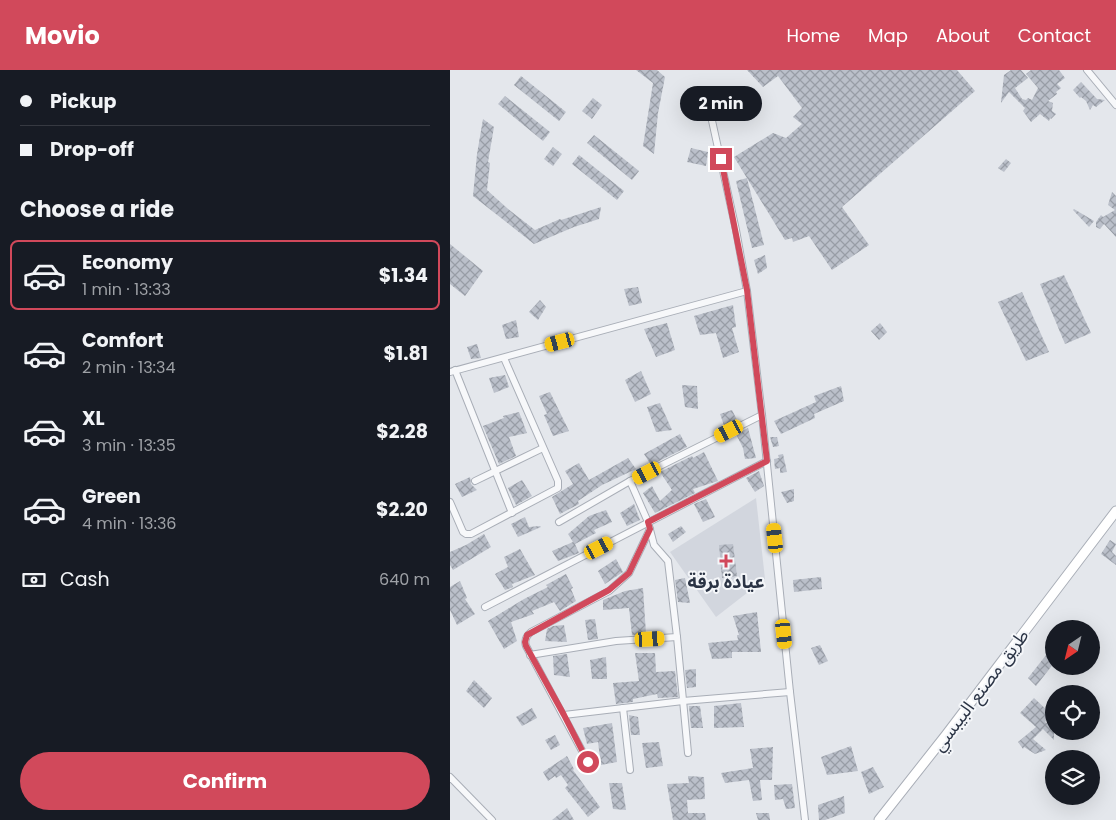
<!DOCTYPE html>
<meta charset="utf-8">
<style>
body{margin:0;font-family:Poppins,"Noto Sans Arabic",sans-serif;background:#20242c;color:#f1f3f6;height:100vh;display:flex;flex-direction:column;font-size:19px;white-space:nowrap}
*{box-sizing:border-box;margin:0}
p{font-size:16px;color:#9ea1a6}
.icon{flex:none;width:28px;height:28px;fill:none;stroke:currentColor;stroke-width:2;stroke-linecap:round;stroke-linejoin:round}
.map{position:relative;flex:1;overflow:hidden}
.sheet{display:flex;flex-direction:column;background:#171b24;width:450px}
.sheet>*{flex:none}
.banner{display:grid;align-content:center;height:110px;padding:0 20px;background:#171b24}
.needle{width:32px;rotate:215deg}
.controls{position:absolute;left:595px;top:550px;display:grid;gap:10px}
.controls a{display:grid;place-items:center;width:55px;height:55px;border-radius:50%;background:#171b24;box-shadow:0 5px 20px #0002;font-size:25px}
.end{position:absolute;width:22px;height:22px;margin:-11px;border:6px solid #d1495b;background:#fff;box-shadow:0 0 0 2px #fff}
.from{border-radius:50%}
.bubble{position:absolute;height:35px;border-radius:18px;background:#171b24;box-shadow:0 5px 20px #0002;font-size:16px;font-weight:700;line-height:35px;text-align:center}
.car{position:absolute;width:15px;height:30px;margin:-15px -8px;border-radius:6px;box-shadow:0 0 4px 1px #0007;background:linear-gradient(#f5c518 24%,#345 0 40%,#f5c518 0 76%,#345 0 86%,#f5c518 0)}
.banner b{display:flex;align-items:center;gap:18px;height:48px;font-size:19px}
.banner b+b{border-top:1px solid #363941}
.banner i{width:12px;height:12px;background:#f1f3f6}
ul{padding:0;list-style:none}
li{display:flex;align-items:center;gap:15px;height:70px;margin:0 10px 8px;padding:0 10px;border:2px solid transparent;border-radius:8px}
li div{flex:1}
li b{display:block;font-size:19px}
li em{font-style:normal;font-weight:700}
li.current{border-color:#d1495b}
li>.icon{width:45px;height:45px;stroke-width:1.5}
h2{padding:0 20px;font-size:22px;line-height:60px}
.pay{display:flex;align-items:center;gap:12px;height:55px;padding:0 20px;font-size:19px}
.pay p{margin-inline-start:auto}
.primary-button{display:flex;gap:10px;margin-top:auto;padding:10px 20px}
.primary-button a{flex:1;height:58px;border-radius:30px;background:#d1495b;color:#fff;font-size:20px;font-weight:700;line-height:58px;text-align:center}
header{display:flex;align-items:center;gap:30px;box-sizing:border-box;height:70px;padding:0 25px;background:#d1495b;color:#fff}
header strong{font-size:24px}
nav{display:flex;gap:28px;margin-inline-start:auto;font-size:18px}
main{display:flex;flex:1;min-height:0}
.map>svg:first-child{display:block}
.built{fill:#d2d6de}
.building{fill:url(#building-cross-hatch)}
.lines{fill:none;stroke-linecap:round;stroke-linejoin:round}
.minor-casing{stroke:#a9aeb7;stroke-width:8}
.secondary-casing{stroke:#a9aeb7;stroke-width:11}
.minor{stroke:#f7f8fa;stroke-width:6}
.secondary{stroke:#fff;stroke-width:9}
.route{stroke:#d1495b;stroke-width:6}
.poi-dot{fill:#d1495b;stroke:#f4f6f9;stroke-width:2}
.labels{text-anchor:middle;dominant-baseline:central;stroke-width:4;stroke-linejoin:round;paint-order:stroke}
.poi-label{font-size:18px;font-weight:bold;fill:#2b3445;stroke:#f4f6f9}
.street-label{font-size:18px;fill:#2b3445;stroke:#f4f6f9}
</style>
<header>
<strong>Movio</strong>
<nav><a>Home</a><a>Map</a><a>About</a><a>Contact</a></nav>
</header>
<main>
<section class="sheet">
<div class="banner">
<b><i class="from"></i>Pickup</b>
<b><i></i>Drop-off</b>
</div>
<h2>Choose a ride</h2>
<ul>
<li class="current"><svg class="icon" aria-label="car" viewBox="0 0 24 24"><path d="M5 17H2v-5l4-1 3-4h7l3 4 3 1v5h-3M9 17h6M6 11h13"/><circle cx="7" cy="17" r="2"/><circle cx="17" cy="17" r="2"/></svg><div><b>Economy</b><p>1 min · 13:33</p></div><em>$1.34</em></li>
<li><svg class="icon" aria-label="car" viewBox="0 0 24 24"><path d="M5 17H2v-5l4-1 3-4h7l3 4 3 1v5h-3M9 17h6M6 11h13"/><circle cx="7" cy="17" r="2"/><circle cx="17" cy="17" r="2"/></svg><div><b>Comfort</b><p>2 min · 13:34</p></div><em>$1.81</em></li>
<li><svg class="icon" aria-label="car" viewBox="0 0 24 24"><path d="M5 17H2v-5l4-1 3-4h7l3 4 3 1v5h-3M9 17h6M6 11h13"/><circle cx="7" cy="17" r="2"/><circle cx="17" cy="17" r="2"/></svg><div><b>XL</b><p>3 min · 13:35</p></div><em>$2.28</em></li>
<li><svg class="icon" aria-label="car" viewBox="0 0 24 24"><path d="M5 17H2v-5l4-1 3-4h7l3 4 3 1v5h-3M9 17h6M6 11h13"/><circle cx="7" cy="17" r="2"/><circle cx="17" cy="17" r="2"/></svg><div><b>Green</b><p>4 min · 13:36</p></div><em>$2.20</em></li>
</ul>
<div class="pay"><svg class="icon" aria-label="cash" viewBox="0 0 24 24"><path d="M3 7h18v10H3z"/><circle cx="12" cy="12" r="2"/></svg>Cash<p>640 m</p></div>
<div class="primary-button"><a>Confirm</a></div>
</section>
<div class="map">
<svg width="666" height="750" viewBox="0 0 666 750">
<defs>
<pattern id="building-cross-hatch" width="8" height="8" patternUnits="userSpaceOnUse" patternTransform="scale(1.25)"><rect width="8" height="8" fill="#bbc0ca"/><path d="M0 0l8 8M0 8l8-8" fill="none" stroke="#989da6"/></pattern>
</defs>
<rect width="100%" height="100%" fill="#e4e7ec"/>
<!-- built -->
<path class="built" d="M306,428L315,509L266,547L220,482Z"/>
<!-- building -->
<g class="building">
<path d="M186,0H207L215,7L208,43L204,84L193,76L203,13Z"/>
<path d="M297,0H507L525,21L392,137L419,175L382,200L359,166L343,172L342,168L335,170L284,87L323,63L336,68L352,54L343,47L352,38L328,6L313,17Z"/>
<path d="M561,0H571L578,8L565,18L572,29L576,30L578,28L582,30L588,18L576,4L581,0H609L615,8L607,14L611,18L606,22L607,24L598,31L603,33L602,41L606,44L601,49L600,48L599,51L590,44L581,52L573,41L575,38L559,22L551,33L554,5Z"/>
<path d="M71,6L116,42L109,51L64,15Z"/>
<path d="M631,12L647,29L655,30L646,37L643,35L640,40L636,31L631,27L630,28L623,20Z"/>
<path d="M55,26L100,62L93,71L48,34Z"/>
<path d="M143,28L152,35L142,49L132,41Z"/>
<path d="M33,49L44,57L38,92L40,93L37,120L58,139L85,160L110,149L111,150L151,137L149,149L124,157L84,174L23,126L27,84Z"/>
<path d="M144,65L189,101L182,110L137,73Z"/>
<path d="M103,77L112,84L103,96L94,89Z"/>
<path d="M241,78L258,82L256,96L237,92Z"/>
<path d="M129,85L174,121L167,130L122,94Z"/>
<path d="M556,89L561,93L554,102L548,98Z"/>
<path d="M297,108L314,175L302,178L286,111Z"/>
<path d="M662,122L666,126V167L654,154L650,159L646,157V152L651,145L653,147L665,140L658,135Z"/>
<path d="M624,139L644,151L639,157L623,140Z"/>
<path d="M0,174L33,201L15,226L0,214Z"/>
<path d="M315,185L317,198L308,204L304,190Z"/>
<path d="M614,205L641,263L615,274L590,214Z"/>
<path d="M188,217L192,233L179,236L174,219Z"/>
<path d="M572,222L599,282L576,291L548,232Z"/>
<path d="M90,230L96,237L88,250L79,242Z"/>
<path d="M283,235L286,257L282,258L289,282L273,288L266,263L250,265L244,246Z"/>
<path d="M66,250L69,267L56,269L52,255Z"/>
<path d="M217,253L225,280L206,287L194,259Z"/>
<path d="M430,253L437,262L429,270L421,261Z"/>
<path d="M27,274L31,288L21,289L17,277Z"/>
<path d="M191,301L201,324L185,332L175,310Z"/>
<path d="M55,305L59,317L44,323L39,308Z"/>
<path d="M232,315L247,316L248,339L235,337Z"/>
<path d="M391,316L394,331L364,344L365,348L331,364L324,351L366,332L364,326Z"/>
<path d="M100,322L119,361L103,366L94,345L97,344L89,326Z"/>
<path d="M210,333L222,360L206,362L197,337Z"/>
<path d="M282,340L288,352L275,358L270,344Z"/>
<path d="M69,342L77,363L59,367L66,386L49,394L33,356L54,348L53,346Z"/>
<path d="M298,358L306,388L295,389L293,378L286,364Z"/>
<path d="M230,364L237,377L201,395L194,384Z"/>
<path d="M320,367H327L329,376L323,377Z"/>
<path d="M254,382L268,411L243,419L245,423L205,443L193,423L202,416L210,431L222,420L210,402L242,386L243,388Z"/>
<path d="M333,384L337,402L330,403V398L325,399L324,389L329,388L328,385Z"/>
<path d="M178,388L186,399L152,415L128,431L129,434L110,444L102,427L123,414L115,401L129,393L139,410Z"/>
<path d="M309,401L314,416L305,422L296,408Z"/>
<path d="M20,407L21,414L27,420L12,427L5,414Z"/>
<path d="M72,410L82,426L66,435L58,418Z"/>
<path d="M344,419V431L337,433L331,422Z"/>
<path d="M256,429L265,447L253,452L244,434Z"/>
<path d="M184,434L190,450L177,456L170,443Z"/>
<path d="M156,440L162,452L144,460L146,463L125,474L129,483L108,491L102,481L123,472L118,464L139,446Z"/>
<path d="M75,447L79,457L90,456L91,457L68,467L61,454Z"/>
<path d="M231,456L236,462L223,472L218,464Z"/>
<path d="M34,464L41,477L3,500L0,495V482L16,475Z"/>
<path d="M660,470L666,474L662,482L666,486V495L651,484Z"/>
<path d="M283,474L287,506L272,508L269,475Z"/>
<path d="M70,479L85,505L62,514L63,517L55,520L45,504L58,497L54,487Z"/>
<path d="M166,489L173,502L155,514L148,501Z"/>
<path d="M116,504L123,518L121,519L126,531L110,541L104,532L82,541L84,544L61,552L67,571L54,579L38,551L74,529L98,517L96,515Z"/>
<path d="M371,507L372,519L344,522L343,510Z"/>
<path d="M235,508L240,533L228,532L225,510Z"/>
<path d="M10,511L17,528L15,529L25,544L7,555L0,540V517Z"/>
<path d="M193,518L196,564L182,565L179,538L153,540V530L175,521Z"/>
<path d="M307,542L311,582H282V588L262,589L258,573L288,570L287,565H289L283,546Z"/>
<path d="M145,549L148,569L138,570L135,550Z"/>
<path d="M114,555L117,572L95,571L97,559L103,556Z"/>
<path d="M370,575L378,591L369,595L361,578Z"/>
<path d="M604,575V593L586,616L578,608Z"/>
<path d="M185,583H205L206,602L225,601L228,627L208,628L207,624L183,629V632L166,634L163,613L189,611Z"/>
<path d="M117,584L120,607L104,605L103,586Z"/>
<path d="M156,587L157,609H142L140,590Z"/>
<path d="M246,599V617L237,618L235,600Z"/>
<path d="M24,610L42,628L34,638L16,621Z"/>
<path d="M584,628L601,644L595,652L604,658V670L593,659L583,669L596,680L585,684L574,677L573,679L568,672L586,657L570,643Z"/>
<path d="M291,633L294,657L264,658V636Z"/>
<path d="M239,636H250L253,658H241Z"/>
<path d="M82,638L87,648L72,656L66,647Z"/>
<path d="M179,645L188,647L190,665H181Z"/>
<path d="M162,653L167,692L151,695L148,672L137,674L133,658Z"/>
<path d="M105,665L110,675L101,680L95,670Z"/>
<path d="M209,672L213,696L196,698L192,673Z"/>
<path d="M401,676L408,701L377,705L371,687Z"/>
<path d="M323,677L322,710H310L312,730L303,731L299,710L275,713L271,703L303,698L300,679Z"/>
<path d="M117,686L124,699L123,700L150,737L138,747L115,718L118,715L111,705L106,708L105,706L98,711L93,702Z"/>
<path d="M423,697L434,717L419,724L411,702Z"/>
<path d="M238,706L254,707L255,729L237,730L238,743H255L256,750H223L217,714L239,713Z"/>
<path d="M159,713H172L176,740L163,739Z"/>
<path d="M342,714L345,738L336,739L333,729L325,730L324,715Z"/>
<path d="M394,726L395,743L375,750H369L368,735Z"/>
<path d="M117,738L124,750H102Z"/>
<path d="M306,743H319L320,750H308Z"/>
</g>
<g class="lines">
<defs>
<g id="minor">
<path d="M637,0L666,35"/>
<path d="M259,37L286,160L297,221L312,345L340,622L355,750"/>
<path d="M5,300L62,443"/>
<path d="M0,302L297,221"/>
<path d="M25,411L93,378"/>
<path d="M180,411L198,452L204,475L218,491L227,567L238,683"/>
<path d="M0,432L13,462L16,464H21L108,418V411L54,288"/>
<path d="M109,452L180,411L312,345"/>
<path d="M35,537L317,391"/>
<path d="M80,585L166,571L227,567"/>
<path d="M173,638L180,700"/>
<path d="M114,645L233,631L340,622"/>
<path d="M138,692L76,576C74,570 76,566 81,562L159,521L179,503L200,459"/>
<path d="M0,707L42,750"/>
</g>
<path id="secondary" d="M429,750L496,665L666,441"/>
</defs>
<!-- minor casing -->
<use href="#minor" class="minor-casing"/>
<!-- secondary casing -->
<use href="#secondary" class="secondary-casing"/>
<!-- minor -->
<use href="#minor" class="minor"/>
<!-- secondary -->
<use href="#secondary" class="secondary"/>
</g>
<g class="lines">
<!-- route -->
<path class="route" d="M138,692L114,645L76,576L75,572L77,565L159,520L179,503L200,459L198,452L317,391L297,220L271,89"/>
</g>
<!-- markers -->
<path class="poi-dot" d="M273.5 483.5h5v5h5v5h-5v5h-5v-5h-5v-5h5z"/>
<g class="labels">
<!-- poi labels -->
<g class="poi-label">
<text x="276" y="511">عيادة برقة</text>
</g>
<!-- street labels -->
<g class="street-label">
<text transform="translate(530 620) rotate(-53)">طريق مصنع البيبسي</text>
</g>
</g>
</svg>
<div class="controls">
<a><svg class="needle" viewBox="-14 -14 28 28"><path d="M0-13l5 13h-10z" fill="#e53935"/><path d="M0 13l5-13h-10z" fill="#9ea1a6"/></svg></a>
<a><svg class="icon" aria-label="locate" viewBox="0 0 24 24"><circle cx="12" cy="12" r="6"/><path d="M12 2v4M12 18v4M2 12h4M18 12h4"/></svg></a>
<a><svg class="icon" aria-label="layers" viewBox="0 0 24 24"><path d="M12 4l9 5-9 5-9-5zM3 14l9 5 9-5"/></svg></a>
</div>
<i class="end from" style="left:138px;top:692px"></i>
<i class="end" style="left:271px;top:89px"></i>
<div class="bubble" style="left:230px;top:16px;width:82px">2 min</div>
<i class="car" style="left:110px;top:272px;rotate:255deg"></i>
<i class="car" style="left:279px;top:361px;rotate:243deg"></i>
<i class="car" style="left:197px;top:403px;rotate:243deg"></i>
<i class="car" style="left:325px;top:468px;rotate:354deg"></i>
<i class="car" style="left:149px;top:478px;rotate:63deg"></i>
<i class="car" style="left:334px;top:564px;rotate:174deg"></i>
<i class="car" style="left:200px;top:569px;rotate:87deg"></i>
</div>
</main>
